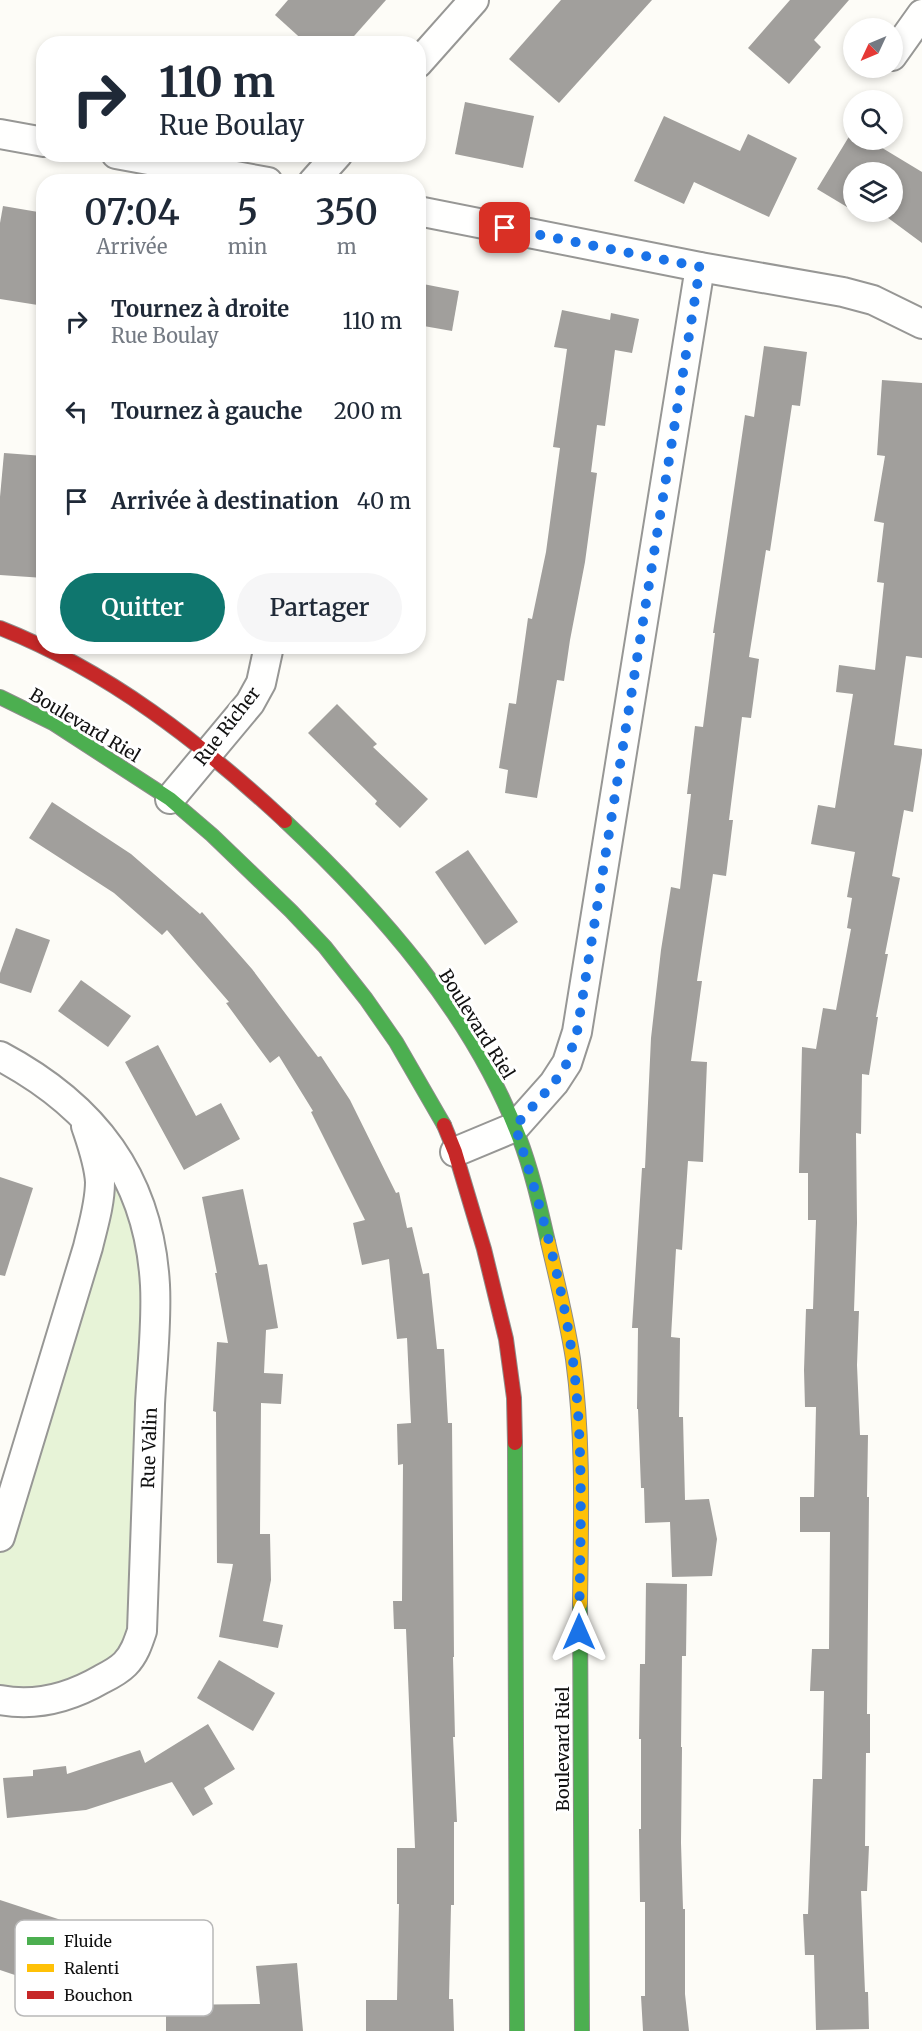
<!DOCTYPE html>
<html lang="fr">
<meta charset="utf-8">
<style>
body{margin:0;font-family:Merriweather,serif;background:#f6f6f7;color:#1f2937;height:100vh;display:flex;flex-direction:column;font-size:22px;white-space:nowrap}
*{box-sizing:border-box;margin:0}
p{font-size:20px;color:#747a83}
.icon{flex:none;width:33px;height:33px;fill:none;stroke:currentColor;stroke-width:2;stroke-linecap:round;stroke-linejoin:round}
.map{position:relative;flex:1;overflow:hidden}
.side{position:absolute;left:36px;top:174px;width:390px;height:480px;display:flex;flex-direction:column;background:#fff;border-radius:24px;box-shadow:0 3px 9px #0003}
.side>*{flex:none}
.hud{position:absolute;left:36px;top:36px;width:390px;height:126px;border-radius:24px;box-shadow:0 3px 9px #0003;background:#fff;color:#1f2937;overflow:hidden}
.needle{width:39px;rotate:226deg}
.fabs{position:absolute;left:843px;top:18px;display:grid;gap:12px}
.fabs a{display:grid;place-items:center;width:60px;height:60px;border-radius:50%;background:#fff;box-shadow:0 3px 9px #0003;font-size:30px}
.pin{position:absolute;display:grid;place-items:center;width:51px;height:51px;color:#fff;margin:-26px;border-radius:12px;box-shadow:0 3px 9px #0006}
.me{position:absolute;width:66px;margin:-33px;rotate:0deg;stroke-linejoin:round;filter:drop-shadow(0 0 4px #0008)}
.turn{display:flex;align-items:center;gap:21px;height:126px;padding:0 24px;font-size:27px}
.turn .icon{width:78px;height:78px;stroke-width:2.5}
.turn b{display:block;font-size:42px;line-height:51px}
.eta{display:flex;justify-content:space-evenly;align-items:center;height:102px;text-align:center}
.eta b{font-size:36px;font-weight:600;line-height:42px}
.primary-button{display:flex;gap:12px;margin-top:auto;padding:12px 24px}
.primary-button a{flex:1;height:69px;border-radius:36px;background:#0f766e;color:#fff;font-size:24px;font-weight:600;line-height:69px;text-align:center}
.primary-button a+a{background:#f6f6f7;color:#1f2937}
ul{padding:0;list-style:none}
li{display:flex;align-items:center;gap:18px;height:90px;padding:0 24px}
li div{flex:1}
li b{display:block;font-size:22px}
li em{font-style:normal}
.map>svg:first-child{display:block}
</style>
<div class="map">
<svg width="922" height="2031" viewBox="0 0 922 2031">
<rect width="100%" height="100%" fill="#fdfcf7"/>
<!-- green -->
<polygon fill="#e7f3d7" points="114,1153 155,1286 125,1664 0,1700 0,1537"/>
<!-- building -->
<g fill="#a19f9c">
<polygon points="288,0 386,0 347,44 307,44 275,15"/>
<polygon points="561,0 652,0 559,103 509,59"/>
<polygon points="790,0 849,0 814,40 821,47 789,84 748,48"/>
<polygon points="465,102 534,116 523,168 455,154"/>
<polygon points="664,116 740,151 748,134 797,158 769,217 694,182 684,204 634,181"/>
<polygon points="853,130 854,140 869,140 922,172 922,243 880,212 892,212 892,172 854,172 854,197 847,207 817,189"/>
<polygon points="3,206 44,213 44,306 0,299 0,223"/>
<polygon points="418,283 459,291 452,331 418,325"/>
<polygon points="562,310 610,320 611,313 639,319 632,353 615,350 605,426 597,425 591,472 597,473 585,562 570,640 564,681 557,680 537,798 505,793 508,770 499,768 509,703 516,704 528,618 532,619 546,552 560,448 553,447 567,349 554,347"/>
<polygon points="764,346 807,352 800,406 792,405 770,551 766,550 749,657 759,659 751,718 742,717 729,820 733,820 726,876 713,874 697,981 702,981 691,1061 707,1062 703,1162 688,1161 682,1250 676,1249 671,1337 680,1338 679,1417 683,1417 685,1500 709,1499 717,1539 712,1576 672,1577 670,1522 645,1523 644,1488 641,1488 638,1409 637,1409 638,1328 632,1328 642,1168 645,1168 651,1038 661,950 671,887 680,889 691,794 687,794 695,726 703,727 715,633 713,633 745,415 754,417"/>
<polygon points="882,380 922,383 922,658 906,656 894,745 922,749 922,754 913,812 904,810 892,876 900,878 885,954 888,954 876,1017 878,1017 869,1075 862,1074 861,1134 856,1133 857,1223 854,1311 859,1311 857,1365 860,1435 868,1435 867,1497 869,1497 867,1714 870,1714 870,1753 866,1753 865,1846 869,1846 867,1891 861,1891 865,1992 868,1992 869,2029 816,2030 814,1955 805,1955 803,1914 808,1914 813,1779 822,1779 824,1691 810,1691 812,1649 829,1649 830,1532 800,1532 800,1497 814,1497 816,1407 805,1407 804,1370 806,1309 813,1309 816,1220 808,1220 808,1173 799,1173 802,1047 816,1049 823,1008 836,1010 851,929 847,928 852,898 847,897 855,852 811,844 818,805 835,808 853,694 836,692 839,665 875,670 884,583 877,582 884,523 874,521 885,456 877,455"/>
<polygon points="4,453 44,456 44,578 0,575 0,497"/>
<polygon points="337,704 377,744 373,747 428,799 400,828 375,804 377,801 308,733"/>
<polygon points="52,802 131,854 200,914 202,912 252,969 318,1057 321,1056 350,1100 396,1193 399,1192 407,1228 412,1227 423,1274 429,1273 437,1349 444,1349 448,1423 452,1423 454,1657 453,1657 455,1737 453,1737 457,1822 454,1822 454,1905 451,1905 449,1999 453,1999 454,2031 366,2031 366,2000 397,2000 399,1904 397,1904 397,1848 415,1848 406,1629 394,1629 393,1601 402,1601 403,1464 398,1465 397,1424 411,1423 407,1338 397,1339 389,1259 362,1265 353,1223 365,1220 311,1112 313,1111 279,1056 270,1063 226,1003 229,1002 167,930 162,935 114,893 29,838"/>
<polygon points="468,850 518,922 485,945 435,872"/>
<polygon points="16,928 50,940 31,993 0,983 0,973"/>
<polygon points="81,980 131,1016 108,1047 58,1011"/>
<polygon points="158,1045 196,1116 221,1103 240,1139 184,1170 125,1062"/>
<polygon points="0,1177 33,1188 5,1276 0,1275"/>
<polygon points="243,1189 259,1265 267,1264 278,1328 266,1330 264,1373 283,1374 281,1404 261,1403 260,1534 270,1534 271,1580 263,1621 283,1625 278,1648 219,1637 233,1564 217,1563 216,1412 213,1411 217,1342 228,1343 215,1273 217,1273 202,1197"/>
<polygon points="646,1583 687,1584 686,1656 682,1656 681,1747 682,1747 681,1843 683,1909 685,1909 685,1994 689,2031 643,2031 641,1996 645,1996 645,1902 640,1902 639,1829 641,1829 641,1739 639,1739 640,1664 645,1664"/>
<polygon points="219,1660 275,1693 253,1731 197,1698"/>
<polygon points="208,1724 235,1769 204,1788 213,1804 193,1816 172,1782 86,1810 7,1818 3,1778 33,1776 33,1770 66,1766 67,1774 140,1750 145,1763"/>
<polygon points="0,1900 119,1939 98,2003 0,1970"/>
<polygon points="297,1963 303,2031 166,2031 166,2005 260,2004 256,1966"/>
</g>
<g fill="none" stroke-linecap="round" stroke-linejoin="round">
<!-- street casing -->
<g stroke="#979795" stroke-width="32">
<g id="street">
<polyline points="892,56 922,14"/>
<polyline points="418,63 474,0"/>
<polyline points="0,134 44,142"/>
<polyline points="116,154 268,182"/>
<polyline points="313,182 338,154"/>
<polyline points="418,211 700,267 843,292 873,300 922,324"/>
<polyline points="170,799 250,703 261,683 269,646"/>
<path d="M0 1056C94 1106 149 1177 155 1285 157 1324 152 1365 150 1404 148 1480 145 1556 142 1631 138 1643 134 1655 125 1664 119 1670 110 1675 102 1679 71 1697 36 1707 0 1700"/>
<polyline points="455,1152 515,1127 554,1083 567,1063 577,1032 700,267"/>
<path d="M0 1537 88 1247C93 1226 100 1204 100 1182 99 1163 92 1144 86 1126"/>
</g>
</g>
<!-- fast casing -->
<g stroke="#8e8d8b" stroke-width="16">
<g id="fast">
<polyline points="0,697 53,723 170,799 212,835 291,911 325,947 366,999 396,1042 444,1125"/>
<path d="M285 821C380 910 472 1014 519 1137 532 1171 540 1207 548 1242"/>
<polyline points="515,1443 517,2031"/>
<polyline points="580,1604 582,2031"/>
</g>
</g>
<!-- slow casing -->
<g stroke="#8e8d8b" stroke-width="16">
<path id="slow" d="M548 1242C557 1281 567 1320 573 1359 584 1440 581 1522 580 1604"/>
</g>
<!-- jam casing -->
<g stroke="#8e8d8b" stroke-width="16">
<g id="jam">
<path d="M0 628C107 670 201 743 285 821"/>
<polyline points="444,1125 455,1152 484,1249 506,1339 514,1398 515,1443"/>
</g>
</g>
<!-- street -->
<use href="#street" stroke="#fffffe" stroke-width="28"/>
<!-- fast -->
<use href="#fast" stroke="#4caf50" stroke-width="14"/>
<!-- slow -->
<use href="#slow" stroke="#ffc107" stroke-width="14"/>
<!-- jam -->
<use href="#jam" stroke="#c62828" stroke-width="14"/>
</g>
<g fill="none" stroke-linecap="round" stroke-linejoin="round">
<!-- route -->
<path stroke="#1a73e8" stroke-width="10" stroke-dasharray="0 18" d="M505 228 700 267 577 1032 567 1063 554 1083 515 1126C541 1206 566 1295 575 1378 584 1462 580 1548 579 1632"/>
</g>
<g text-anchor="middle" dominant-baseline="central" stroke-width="6" stroke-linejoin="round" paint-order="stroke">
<!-- street labels -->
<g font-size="18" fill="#111" stroke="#fff">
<text transform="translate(85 725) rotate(31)">Boulevard Riel</text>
<text transform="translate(227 726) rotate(-52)">Rue Richer</text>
<text transform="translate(477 1024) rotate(58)">Boulevard Riel</text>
<text transform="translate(149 1448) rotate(-88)">Rue Valin</text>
<text transform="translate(562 1749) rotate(-90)">Boulevard Riel</text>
</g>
</g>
<!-- legend -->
<rect x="15" y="1920" width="198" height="96" rx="9" fill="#fff" stroke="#b8b8b8" stroke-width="1.5"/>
<rect x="27" y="1937" width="27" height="8" fill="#4caf50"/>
<rect x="27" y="1964" width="27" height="8" fill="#ffc107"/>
<rect x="27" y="1991" width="27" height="8" fill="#c62828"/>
<g font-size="16" fill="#111">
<text x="64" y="1947">Fluide</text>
<text x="64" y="1974">Ralenti</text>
<text x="64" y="2001">Bouchon</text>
</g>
</svg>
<div class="fabs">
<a><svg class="needle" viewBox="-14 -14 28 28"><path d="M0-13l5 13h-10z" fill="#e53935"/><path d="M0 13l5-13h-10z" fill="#747a83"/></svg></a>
<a><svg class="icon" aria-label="search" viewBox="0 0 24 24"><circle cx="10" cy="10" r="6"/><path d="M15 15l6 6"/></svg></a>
<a><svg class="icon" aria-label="layers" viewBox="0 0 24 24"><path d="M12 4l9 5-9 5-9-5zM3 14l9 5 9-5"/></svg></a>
</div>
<div class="pin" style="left:505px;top:228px;background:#d93025"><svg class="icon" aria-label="arrive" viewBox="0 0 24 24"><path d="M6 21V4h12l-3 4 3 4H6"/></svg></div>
<svg class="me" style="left:579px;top:1632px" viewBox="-20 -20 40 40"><path d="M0-17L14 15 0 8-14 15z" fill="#1a73e8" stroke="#fff" stroke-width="4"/></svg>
<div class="hud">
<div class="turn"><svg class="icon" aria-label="right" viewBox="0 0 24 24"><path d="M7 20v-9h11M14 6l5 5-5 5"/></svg><div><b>110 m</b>Rue Boulay</div></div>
</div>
<section class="side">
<div class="eta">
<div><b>07:04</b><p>Arrivée</p></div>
<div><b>5</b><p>min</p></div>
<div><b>350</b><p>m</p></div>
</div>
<ul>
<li><svg class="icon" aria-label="right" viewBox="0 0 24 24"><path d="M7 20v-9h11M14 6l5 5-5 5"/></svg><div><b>Tournez à droite</b><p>Rue Boulay</p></div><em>110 m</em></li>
<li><svg class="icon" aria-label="left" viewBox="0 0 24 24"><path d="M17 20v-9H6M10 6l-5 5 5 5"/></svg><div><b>Tournez à gauche</b></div><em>200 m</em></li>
<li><svg class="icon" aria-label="arrive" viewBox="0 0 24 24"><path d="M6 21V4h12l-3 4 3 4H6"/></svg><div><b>Arrivée à destination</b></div><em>40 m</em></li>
</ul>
<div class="primary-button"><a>Quitter</a><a>Partager</a></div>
</section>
</div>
